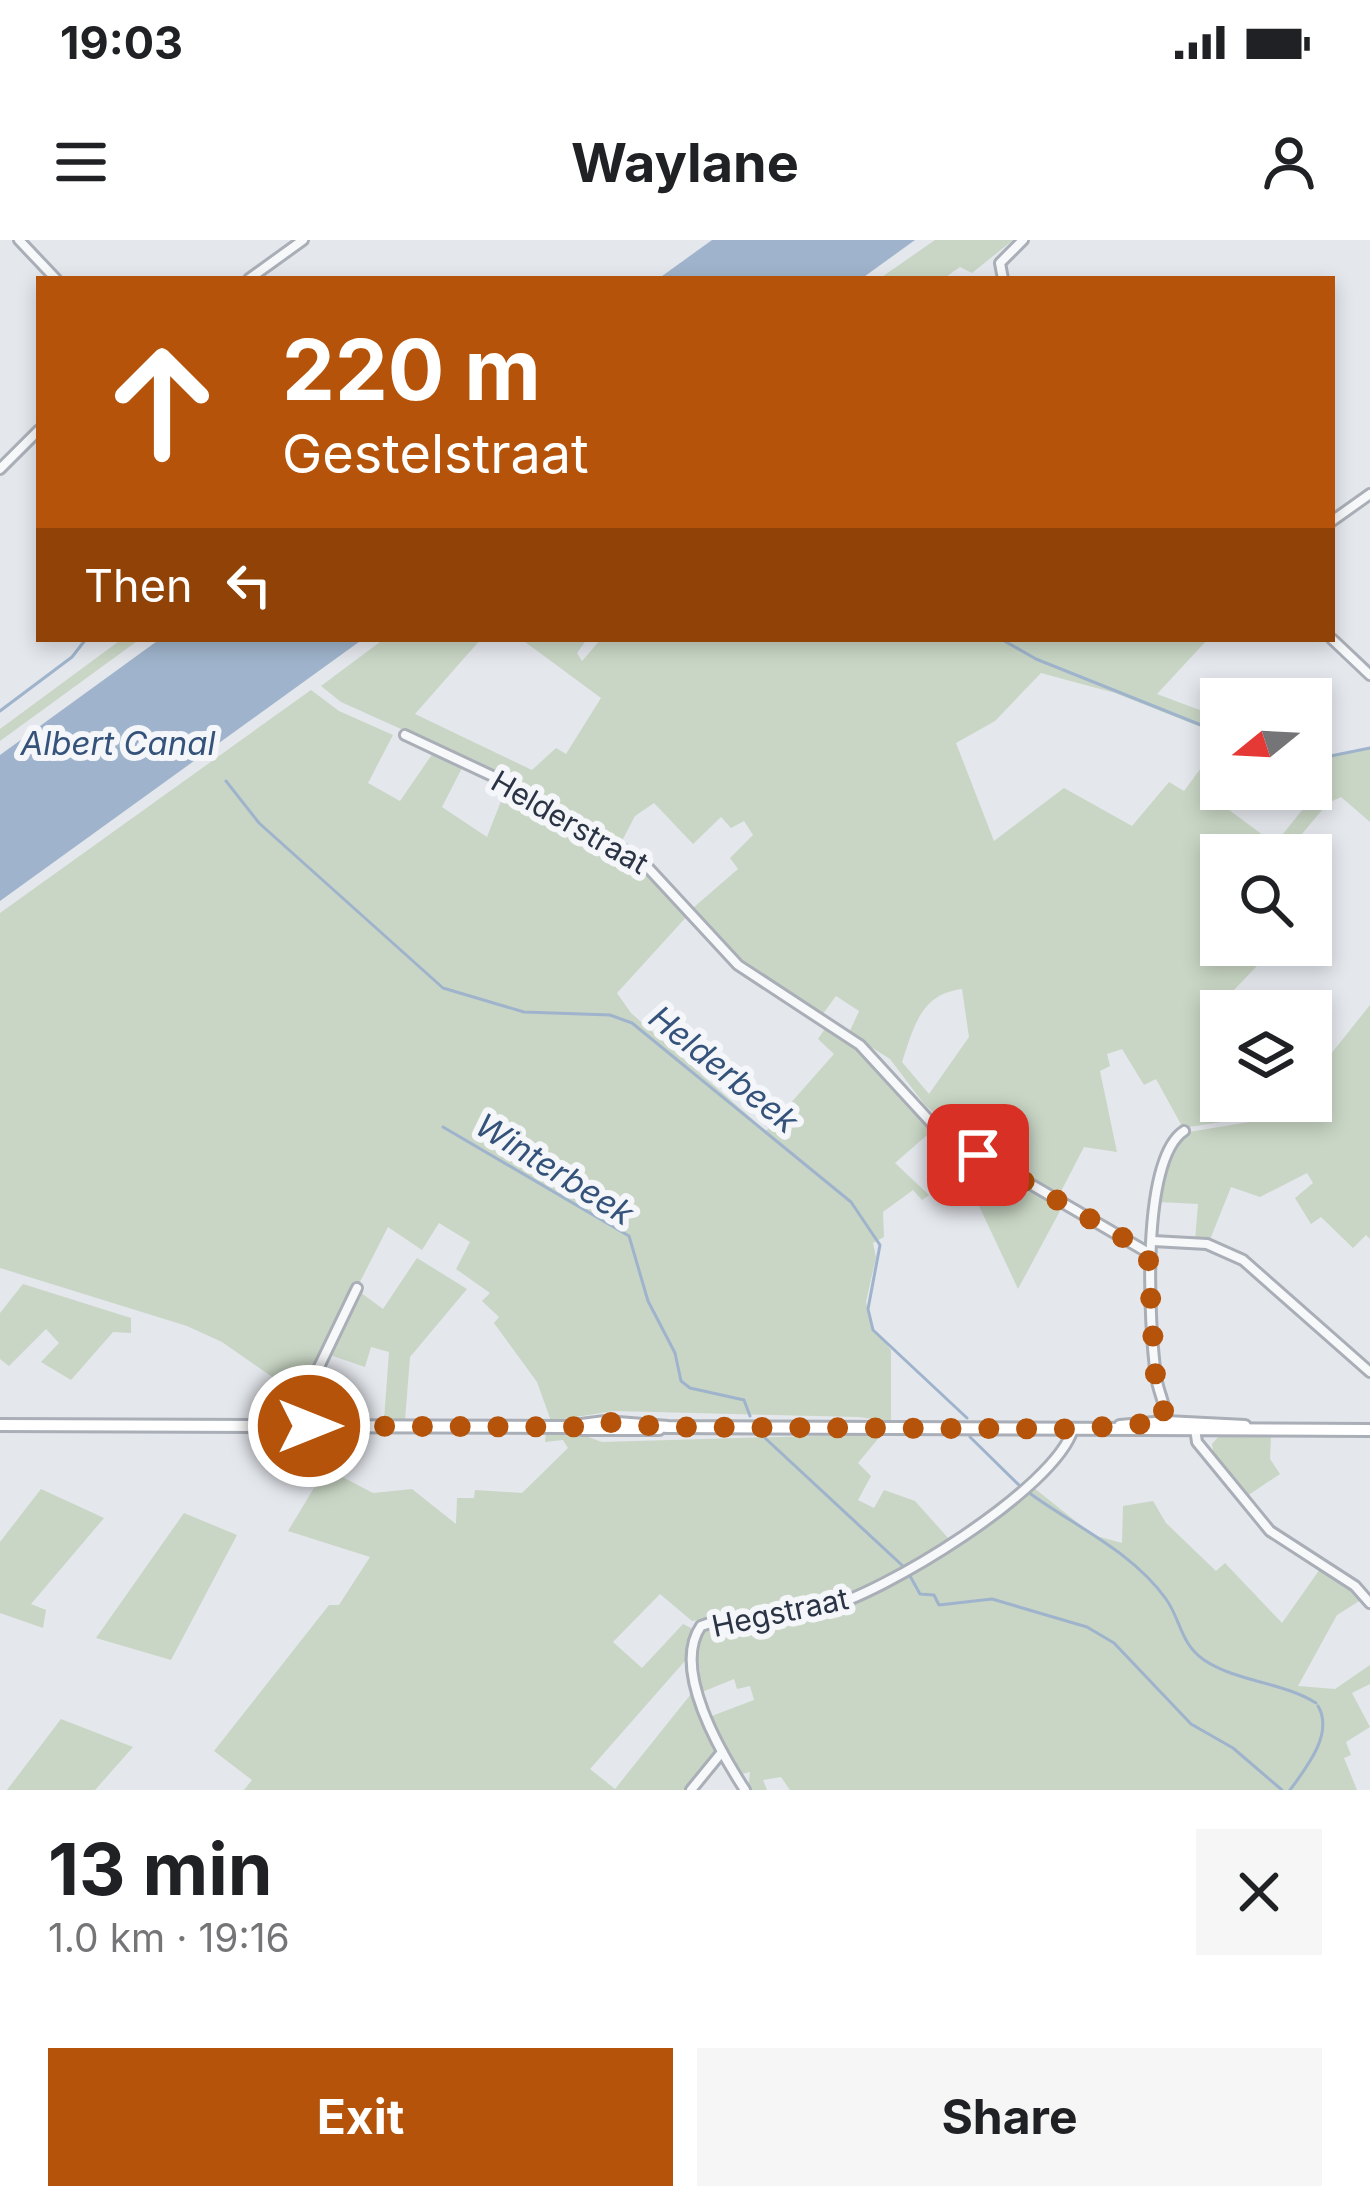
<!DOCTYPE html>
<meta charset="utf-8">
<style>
body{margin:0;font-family:Inter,sans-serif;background:#f6f6f6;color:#202124;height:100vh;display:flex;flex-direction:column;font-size:45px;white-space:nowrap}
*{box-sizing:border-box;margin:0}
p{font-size:39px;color:#757577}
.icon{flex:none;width:66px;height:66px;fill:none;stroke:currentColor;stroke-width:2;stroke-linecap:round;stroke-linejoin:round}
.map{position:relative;height:1550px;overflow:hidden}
.side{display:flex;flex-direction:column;background:#fff;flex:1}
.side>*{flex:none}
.guide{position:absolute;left:36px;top:36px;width:1299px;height:366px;border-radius:0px;box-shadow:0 6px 18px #0003;background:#b45309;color:#fff;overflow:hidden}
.needle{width:78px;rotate:252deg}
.controls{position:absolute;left:1200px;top:438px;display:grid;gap:24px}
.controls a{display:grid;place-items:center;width:132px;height:132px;border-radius:0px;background:#fff;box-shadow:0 6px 18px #0003;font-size:60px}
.pin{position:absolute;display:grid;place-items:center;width:102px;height:102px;color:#fff;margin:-51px;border-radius:24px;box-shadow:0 6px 18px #0006}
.me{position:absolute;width:132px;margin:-66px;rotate:90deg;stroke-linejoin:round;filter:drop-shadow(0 0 9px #0008)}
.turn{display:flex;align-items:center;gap:42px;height:252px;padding:0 48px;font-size:54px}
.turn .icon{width:156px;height:156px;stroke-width:2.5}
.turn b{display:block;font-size:84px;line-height:102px}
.then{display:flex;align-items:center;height:114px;padding:0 48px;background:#0003;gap:24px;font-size:45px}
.round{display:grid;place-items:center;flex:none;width:126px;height:126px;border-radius:0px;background:#f6f6f6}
.summary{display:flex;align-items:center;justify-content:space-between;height:204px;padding:0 48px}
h1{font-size:72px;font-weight:700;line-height:90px}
.primary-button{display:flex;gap:24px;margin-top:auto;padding:24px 48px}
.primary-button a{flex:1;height:138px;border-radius:0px;background:#b45309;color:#fff;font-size:48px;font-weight:700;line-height:138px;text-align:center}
.primary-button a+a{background:#f6f6f6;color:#202124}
.status{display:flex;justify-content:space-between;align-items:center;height:84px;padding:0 60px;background:#fff;direction:ltr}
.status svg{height:33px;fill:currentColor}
header{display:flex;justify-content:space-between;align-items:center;height:156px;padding:0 48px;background:#fff;font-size:54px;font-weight:700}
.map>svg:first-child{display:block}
</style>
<div class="status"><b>19:03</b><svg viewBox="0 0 49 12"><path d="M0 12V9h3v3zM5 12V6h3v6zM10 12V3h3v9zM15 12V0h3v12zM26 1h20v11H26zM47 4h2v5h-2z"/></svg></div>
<header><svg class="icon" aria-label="menu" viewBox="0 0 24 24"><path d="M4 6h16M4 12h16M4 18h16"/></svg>Waylane<svg class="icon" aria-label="person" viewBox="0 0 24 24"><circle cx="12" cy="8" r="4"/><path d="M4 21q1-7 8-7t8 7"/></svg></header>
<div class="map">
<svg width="1370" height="1550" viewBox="0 0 1370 1550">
<rect width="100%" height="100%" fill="#e4e7ec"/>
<!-- green -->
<g fill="#c9d6c5" fill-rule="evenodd">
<polygon points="935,0 1013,0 972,33 960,27 943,39 879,39"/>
<polygon points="122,399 140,399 0,501 0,489"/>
<path d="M384 399H481L415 474 532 530 556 508 566 514 601 458 521 399H587L577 413 582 421 601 399H1208L1157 454 1221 478V495L1115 453 1041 433 995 481 956 503 994 601 1064 548 1132 586 1169 542 1184 551 1221 501V521L1202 550 1275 604 1319 549 1311 543V518L1370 508V582L1341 557 1328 563 1284 615H1266L1243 599 1221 615V705H1277L1231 753 1245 771H1221V861H1293L1246 878 1183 888 1156 839 1144 845 1122 809 1107 814 1110 826 1100 831 1117 912 1084 907 1057 959 955 892 924 864 890 819 849 793 859 771 836 756 822 775 751 731 693 668 738 629 730 618 753 595 744 581 731 588 721 577 693 604 654 563 635 576 613 618 638 624 689 674 617 753 631 773 766 891 834 814 818 799 826 787 862 810 934 889 895 923 929 955 922 960 913 950 883 972 884 997 873 1003 876 1017 866 1062 872 1087 891 1110V1182L859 1177 613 1171 551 1181 537 1142 494 1083 499 1077 482 1061 490 1053 456 1029 470 1002 439 983 422 1010 388 987 301 1157 222 1102 187 1086 0 1028V673L311 450 339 471 393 495 368 543 400 561 433 513 463 526 442 567 487 597 510 538 341 462 321 446ZM962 749 969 797 929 854 902 822C914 786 921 754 962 749Z"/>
<polygon points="1370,765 1370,999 1366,995 1353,1008 1321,977 1311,984 1295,958 1313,943 1307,933 1260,957 1231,947 1209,1002 1195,1001 1198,964 1159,962 1173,903 1189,892 1255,881 1311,861 1311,839"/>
<polygon points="991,925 1061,969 1018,1049 973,953"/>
<polygon points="417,1018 467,1049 410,1117 405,1180 384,1180 389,1112 371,1107 365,1127 327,1114 360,1052 383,1069"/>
<polygon points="23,1044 131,1078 131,1093 113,1092 71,1140 41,1122 59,1103 46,1089 9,1126 0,1119 0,1073"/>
<polygon points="546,1193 580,1194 602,1202 882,1194 858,1223 871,1236 858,1260 874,1268 884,1250 915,1261 949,1299 854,1354 807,1367 692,1381 660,1354 613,1402 642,1428 683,1384 691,1388 691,1414 590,1529 615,1549 695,1449 718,1508 685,1550 244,1550 252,1540 214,1511 329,1365 339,1365 370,1317 288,1291 314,1248 328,1242 333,1232 373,1253 412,1249 456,1284 457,1258 474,1258 475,1250 522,1253 568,1208 563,1200 545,1202"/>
<polygon points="1271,1196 1270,1219 1280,1234 1244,1258 1214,1218 1212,1204 1218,1197"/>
<path d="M1034 1248 1093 1295 1122 1303 1123 1266 1153 1261 1166 1283 1216 1331 1225 1323 1282 1383 1320 1329 1364 1358 1337 1375 1298 1446 1335 1449 1370 1425V1444L1352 1453 1370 1487 1346 1502 1351 1515 1344 1518 1357 1550H790L781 1537 763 1540 767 1550H748L750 1532 737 1535 709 1477 754 1460 750 1446 737 1449 734 1439 702 1452 696 1404 704 1390C739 1371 786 1381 824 1372 902 1353 970 1293 1034 1248Z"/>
<polygon points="41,1249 104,1278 31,1364 46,1370 43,1388 0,1373 0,1302"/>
<polygon points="184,1273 237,1295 171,1420 96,1398"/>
<polygon points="61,1479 133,1507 95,1550 7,1550"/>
</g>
<!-- water -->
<g fill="#9fb4cc">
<polygon points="712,0 915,0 861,39 658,39"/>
<polygon points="160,399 363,399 0,661 0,515"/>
</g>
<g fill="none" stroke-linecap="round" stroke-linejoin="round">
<!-- stream -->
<g stroke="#9fb4cc" stroke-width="3">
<polyline points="1001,399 1036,419 1221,493"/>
<polyline points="0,471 72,417 86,399"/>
<polyline points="1311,520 1370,508"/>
<polyline points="226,541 259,583 443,748 524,772 610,775 632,783 851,962 880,1005 868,1069 873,1090 967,1178"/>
<polyline points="443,887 629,996 648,1061 675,1113 681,1141 690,1148 744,1160 750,1176"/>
<polyline points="970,1197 1020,1246"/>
<polyline points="765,1198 905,1328"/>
<path d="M1028 1252C1074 1286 1132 1311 1166 1359 1181 1380 1180 1403 1204 1420 1237 1442 1283 1442 1316 1463"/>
<polyline points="910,1336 920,1354 934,1355 939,1365 992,1359 1087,1387 1114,1403 1191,1484 1233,1508 1282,1550"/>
<path d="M1290 1550C1307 1527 1334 1493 1318 1466"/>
</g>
<!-- minor casing -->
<g stroke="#a9aeb7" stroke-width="14">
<g id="minor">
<polyline points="19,0 56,39"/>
<polyline points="249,39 303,0"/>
<polyline points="1003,39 1000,23 1023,0"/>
<polyline points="0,229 39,190"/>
<polyline points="1332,281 1370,254"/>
<polyline points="1332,399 1370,435"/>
<polyline points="405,495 503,541 640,619 738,725 860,805 938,890 1147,1012"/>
<polyline points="1153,1001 1207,1004 1243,1020 1370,1132"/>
<path d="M1166 1182C1167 1166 1158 1153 1156 1136 1149 1085 1140 920 1184 891"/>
<polyline points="309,1186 305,1156 357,1048"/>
<polyline points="1195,1189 1197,1202 1270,1291 1355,1346 1370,1363"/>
<polyline points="691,1550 722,1512"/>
<path d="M745 1550C721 1513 671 1429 701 1386 739 1372 782 1377 821 1369 882 1355 1055 1249 1073 1189"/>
</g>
</g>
<!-- secondary casing -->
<g stroke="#a9aeb7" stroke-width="16">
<g id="secondary">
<polyline points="0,1185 566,1187 605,1182 668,1187 1370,1190"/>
<polyline points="1120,1186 1166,1182 1245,1186"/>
<polyline points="582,1189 659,1189"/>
</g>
</g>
<!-- minor -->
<use href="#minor" stroke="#f7f8fa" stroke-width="8"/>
<!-- secondary -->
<use href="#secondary" stroke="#fff" stroke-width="10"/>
</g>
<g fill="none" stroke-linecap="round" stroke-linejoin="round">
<!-- route -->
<polyline stroke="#b45309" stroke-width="21" stroke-dasharray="0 37.8" points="309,1186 572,1187 604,1182 668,1187 1073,1189 1166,1182 1155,1132 1148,1012 978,915"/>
</g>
<g text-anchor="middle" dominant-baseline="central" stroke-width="12" stroke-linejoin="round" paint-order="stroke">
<!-- street labels -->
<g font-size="30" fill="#2b3445" stroke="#f4f6f9">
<text transform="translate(570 582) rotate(30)">Helderstraat</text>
<text transform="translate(780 1372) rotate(-12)">Hegstraat</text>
</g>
<!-- water labels -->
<g font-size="33" font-style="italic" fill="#34527a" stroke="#f4f6f9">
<text x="118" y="503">Albert Canal</text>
<text transform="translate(724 829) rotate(39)">Helderbeek</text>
<text transform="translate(555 929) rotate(32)">Winterbeek</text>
</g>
</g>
</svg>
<div class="controls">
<a><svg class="needle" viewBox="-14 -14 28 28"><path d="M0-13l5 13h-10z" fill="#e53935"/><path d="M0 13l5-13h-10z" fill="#757577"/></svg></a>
<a><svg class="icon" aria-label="search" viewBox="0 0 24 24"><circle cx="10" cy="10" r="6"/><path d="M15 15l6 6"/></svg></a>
<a><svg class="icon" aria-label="layers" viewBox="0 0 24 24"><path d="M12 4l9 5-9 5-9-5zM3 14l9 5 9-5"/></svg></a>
</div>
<div class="pin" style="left:978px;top:915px;background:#d93025"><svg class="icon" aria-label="arrive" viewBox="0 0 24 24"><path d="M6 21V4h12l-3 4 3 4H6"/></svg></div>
<svg class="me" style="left:309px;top:1186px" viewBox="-20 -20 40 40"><circle r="17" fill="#b45309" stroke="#fff" stroke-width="3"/><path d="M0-11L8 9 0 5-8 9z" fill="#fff"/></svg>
<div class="guide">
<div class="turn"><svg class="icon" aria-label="ahead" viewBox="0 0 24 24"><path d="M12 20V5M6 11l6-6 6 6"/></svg><div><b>220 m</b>Gestelstraat</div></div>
<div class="then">Then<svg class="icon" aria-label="left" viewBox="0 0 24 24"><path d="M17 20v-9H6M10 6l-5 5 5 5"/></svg></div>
</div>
</div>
<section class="side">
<div class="summary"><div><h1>13 min</h1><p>1.0 km · 19:16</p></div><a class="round"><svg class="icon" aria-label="close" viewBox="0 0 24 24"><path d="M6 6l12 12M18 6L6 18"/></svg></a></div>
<div class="primary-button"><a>Exit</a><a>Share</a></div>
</section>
